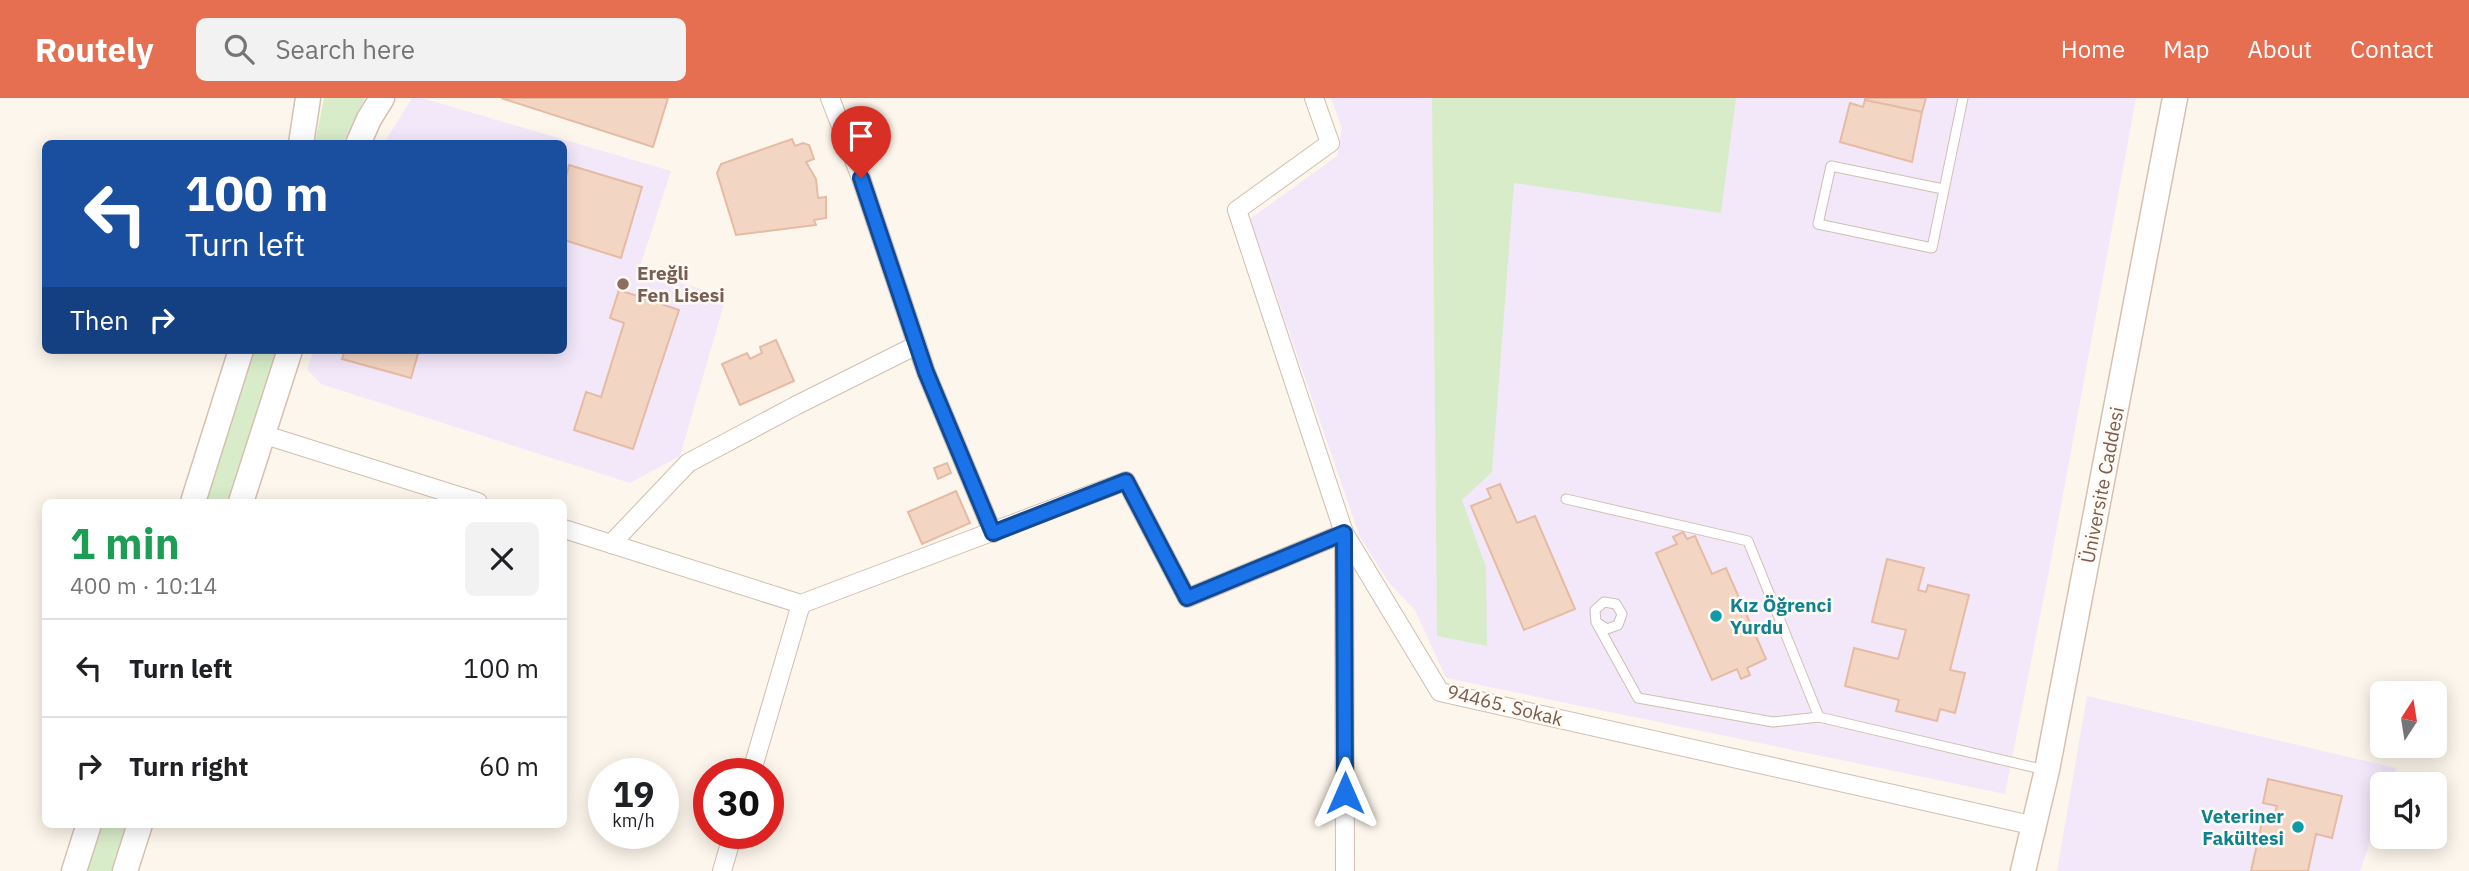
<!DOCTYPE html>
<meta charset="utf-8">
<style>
body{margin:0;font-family:"IBM Plex Sans",sans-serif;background:#f2f2f2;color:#202124;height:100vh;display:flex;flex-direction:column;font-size:26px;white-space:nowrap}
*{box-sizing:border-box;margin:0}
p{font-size:23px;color:#757577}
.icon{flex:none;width:38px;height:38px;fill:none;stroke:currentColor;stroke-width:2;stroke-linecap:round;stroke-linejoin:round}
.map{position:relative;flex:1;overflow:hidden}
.details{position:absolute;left:42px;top:401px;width:525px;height:329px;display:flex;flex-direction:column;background:#fff;border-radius:10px;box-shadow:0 4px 18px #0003}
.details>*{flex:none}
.hud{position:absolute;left:42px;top:42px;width:525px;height:214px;border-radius:10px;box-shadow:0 4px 18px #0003;background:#1a4fa0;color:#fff;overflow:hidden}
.needle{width:46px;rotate:12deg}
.fabs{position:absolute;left:2370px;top:583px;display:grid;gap:14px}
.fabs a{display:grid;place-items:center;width:77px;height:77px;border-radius:10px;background:#fff;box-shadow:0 4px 18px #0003;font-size:35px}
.speed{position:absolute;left:588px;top:660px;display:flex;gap:14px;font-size:35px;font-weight:700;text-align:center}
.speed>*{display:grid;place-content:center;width:91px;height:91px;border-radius:50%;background:#fff;box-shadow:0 4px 18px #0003;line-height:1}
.speed small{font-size:18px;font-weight:400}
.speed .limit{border:10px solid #d22;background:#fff;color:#111}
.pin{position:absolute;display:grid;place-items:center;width:60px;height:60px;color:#fff;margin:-72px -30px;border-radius:50% 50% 50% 0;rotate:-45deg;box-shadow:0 0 7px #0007}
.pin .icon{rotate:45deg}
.me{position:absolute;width:77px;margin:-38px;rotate:0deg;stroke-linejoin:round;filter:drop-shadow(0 0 5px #0008)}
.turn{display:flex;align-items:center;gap:24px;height:147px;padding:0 28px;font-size:32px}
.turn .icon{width:91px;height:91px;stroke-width:2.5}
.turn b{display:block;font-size:49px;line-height:60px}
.then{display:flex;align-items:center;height:66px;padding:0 28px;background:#0003;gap:14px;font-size:26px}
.round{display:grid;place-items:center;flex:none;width:74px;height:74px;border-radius:10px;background:#f2f2f2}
.overview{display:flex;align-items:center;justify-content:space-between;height:119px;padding:0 28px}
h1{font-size:42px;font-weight:700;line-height:52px;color:#1e9e55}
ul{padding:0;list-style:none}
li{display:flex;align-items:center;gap:21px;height:98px;padding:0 28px;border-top:2px solid #e0e0e0}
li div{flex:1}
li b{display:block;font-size:26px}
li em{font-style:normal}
header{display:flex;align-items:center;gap:42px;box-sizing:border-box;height:98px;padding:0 35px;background:#e76f51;color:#fff}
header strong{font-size:33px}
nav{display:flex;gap:38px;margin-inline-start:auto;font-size:24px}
.search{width:490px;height:63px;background:#f2f2f2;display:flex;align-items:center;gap:18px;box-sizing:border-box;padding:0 24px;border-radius:10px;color:#757577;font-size:26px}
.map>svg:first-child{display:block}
</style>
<header>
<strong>Routely</strong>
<div class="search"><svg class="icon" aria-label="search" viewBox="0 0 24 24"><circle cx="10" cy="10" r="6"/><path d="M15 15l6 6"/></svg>Search here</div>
<nav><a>Home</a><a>Map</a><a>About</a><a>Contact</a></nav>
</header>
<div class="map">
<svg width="2469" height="773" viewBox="0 0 2469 773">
<rect width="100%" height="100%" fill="#fdf6ec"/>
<!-- education -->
<g fill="#f3e8fa">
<polygon points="412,0 422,0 671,73 639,172 726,199 680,358 630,385 321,286 307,271 314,252 564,252 564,46 384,45"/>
<polygon points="1331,0 2136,0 2048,478 2005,696 1446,580 1415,512 1390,486 1360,439 1250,121 1337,58 1342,30"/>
<polygon points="2087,598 2396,670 2390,686 2382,686 2382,710 2360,773 2057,773"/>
</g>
<!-- green -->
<g fill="#d8ecc9">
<polygon points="324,0 365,0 343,45 315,45"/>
<polygon points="1432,0 1736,0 1721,115 1514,85 1492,374 1462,402 1486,469 1487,548 1437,538"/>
<polygon points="252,252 277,252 228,404 205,404"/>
<polygon points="102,726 126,726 112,773 88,773"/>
</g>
<!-- building -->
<g fill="#f3d5c3" stroke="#e6bba3" stroke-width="2">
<polygon points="501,0 668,0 653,49"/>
<polygon points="1865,0 1926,0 1922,14 1865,2"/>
<polygon points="1865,2 1922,14 1912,64 1840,44 1850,5 1863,9"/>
<polygon points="792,41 795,48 803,45 809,47 814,61 806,64 816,81 818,100 826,99 826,120 814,122 816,127 736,137 717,75 721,66"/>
<polygon points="569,67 642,89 621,160 564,142 564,86"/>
<polygon points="619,192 679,212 633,351 574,332 586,294 601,299 624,225 610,220"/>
<polygon points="776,242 794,283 740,307 722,266 747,255 750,261 762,255 760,249"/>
<polygon points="345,252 419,252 411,280 342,261"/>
<polygon points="947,365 951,375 938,381 934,370"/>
<polygon points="1500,386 1517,425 1535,418 1575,511 1524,532 1471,408 1491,400 1487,391"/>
<polygon points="956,393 970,425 922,446 908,414"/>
<polygon points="1683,434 1687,441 1695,438 1712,476 1726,470 1766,561 1747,570 1750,577 1741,581 1737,571 1712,582 1656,455 1677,446 1673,439"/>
<polygon points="1887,461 1924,470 1918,492 1926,494 1928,487 1969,497 1950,572 1965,575 1955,615 1940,611 1937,623 1896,613 1899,602 1845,588 1854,550 1898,561 1906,532 1872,524"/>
<polygon points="2268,681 2342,698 2332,740 2316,736 2308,773 2251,773 2263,720 2273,722 2277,708 2263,705"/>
</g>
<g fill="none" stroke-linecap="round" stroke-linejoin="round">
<!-- lane casing -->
<g stroke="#d1beb0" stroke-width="11">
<g id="lane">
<polyline points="1943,91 1831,68 1818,126 1932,150 1963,0"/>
<polyline points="1566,401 1748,443 1819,619 2045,672"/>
<polyline points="1596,524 1607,531 1618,527 1622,516 1616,506 1604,504 1595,512 1596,524 1638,600 1773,624 1819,619"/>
</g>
</g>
<!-- street casing -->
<g stroke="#d1beb0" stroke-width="20">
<g id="street">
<polyline points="830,0 861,80 926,274 993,435"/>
<polyline points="1314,0 1330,45 1237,112 1344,435 1440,594 2035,728"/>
<polyline points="262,336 478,404"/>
<polyline points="564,431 801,506 1126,383 1187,500 1344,435 1345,773"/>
<polyline points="611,446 688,365 797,307 917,247"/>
<polyline points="751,676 801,506"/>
<polyline points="722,773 733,735"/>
</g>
</g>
<!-- secondary casing -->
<g stroke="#d6c0b0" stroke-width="27">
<g id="secondary">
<polyline points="301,46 308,0"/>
<polyline points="358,46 369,21 382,0"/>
<polyline points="193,404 241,252"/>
<polyline points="241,404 290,252"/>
<polyline points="74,773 89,726"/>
<polyline points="125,773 140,726"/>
<polyline points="2023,773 2047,672 2175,0"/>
</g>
</g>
<!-- lane -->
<use href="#lane" stroke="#fff" stroke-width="9"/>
<!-- street -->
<use href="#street" stroke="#fff" stroke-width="18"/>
<!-- secondary -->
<use href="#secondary" stroke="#fff" stroke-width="24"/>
</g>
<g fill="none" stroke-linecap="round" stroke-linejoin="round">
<!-- route casing -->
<g stroke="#114b97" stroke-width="18">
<polyline id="route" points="861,80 926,274 993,435 1126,383 1187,500 1344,435 1345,695"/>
</g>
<!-- route -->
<use href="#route" stroke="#1a73e8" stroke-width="12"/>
</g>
<!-- markers -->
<circle fill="#8d6e63" stroke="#fffaf3" stroke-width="2.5" cx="623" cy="186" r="7"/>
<g fill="#0f9aa8" stroke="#fffaf3" stroke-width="2.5">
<circle cx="1716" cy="518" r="7"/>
<circle cx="2298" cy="729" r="7"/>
</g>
<g text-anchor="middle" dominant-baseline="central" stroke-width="5" stroke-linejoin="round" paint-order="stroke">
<!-- education labels -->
<g font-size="19" font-weight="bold" fill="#785e54" stroke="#fffaf3" text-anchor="start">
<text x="637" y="175">Ereğli<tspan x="637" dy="22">Fen Lisesi</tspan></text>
</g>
<!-- street labels -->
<g font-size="19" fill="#7a5c4d" stroke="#fffaf3">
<text transform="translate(2102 387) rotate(-79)">Üniversite Caddesi</text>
<text transform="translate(1505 607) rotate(14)">94465. Sokak</text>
</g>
<!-- culture labels -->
<g font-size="19" font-weight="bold" fill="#0d838f" stroke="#fffaf3" text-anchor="start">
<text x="1730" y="507">Kız Öğrenci<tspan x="1730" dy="22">Yurdu</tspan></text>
<text x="2284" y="718" text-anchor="end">Veteriner<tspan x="2284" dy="22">Fakültesi</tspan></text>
</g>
</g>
</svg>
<div class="fabs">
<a><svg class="needle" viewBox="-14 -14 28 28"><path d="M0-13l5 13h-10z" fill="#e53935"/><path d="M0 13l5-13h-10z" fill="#757577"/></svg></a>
<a><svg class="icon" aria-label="sound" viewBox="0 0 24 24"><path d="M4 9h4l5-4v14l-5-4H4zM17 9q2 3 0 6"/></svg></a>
</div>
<div class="speed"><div>19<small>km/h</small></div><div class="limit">30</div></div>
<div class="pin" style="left:861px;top:80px;background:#d93025"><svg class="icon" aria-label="arrive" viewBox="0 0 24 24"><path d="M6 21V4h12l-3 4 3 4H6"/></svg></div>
<svg class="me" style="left:1345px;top:695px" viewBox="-20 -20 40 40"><path d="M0-17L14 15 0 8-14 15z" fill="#1a73e8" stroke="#fff" stroke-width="4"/></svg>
<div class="hud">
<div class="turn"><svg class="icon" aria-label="left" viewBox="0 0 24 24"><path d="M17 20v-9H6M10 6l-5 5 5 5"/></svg><div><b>100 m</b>Turn left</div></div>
<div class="then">Then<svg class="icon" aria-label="right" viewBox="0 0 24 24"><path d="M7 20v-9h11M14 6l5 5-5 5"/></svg></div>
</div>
<section class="details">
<div class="overview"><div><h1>1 min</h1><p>400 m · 10:14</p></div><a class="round"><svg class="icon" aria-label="close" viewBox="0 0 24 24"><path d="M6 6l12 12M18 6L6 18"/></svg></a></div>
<ul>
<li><svg class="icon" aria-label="left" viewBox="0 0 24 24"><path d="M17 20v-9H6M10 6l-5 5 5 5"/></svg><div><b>Turn left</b></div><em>100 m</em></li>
<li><svg class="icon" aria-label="right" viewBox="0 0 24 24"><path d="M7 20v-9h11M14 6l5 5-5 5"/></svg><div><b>Turn right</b></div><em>60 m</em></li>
</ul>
</section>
</div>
